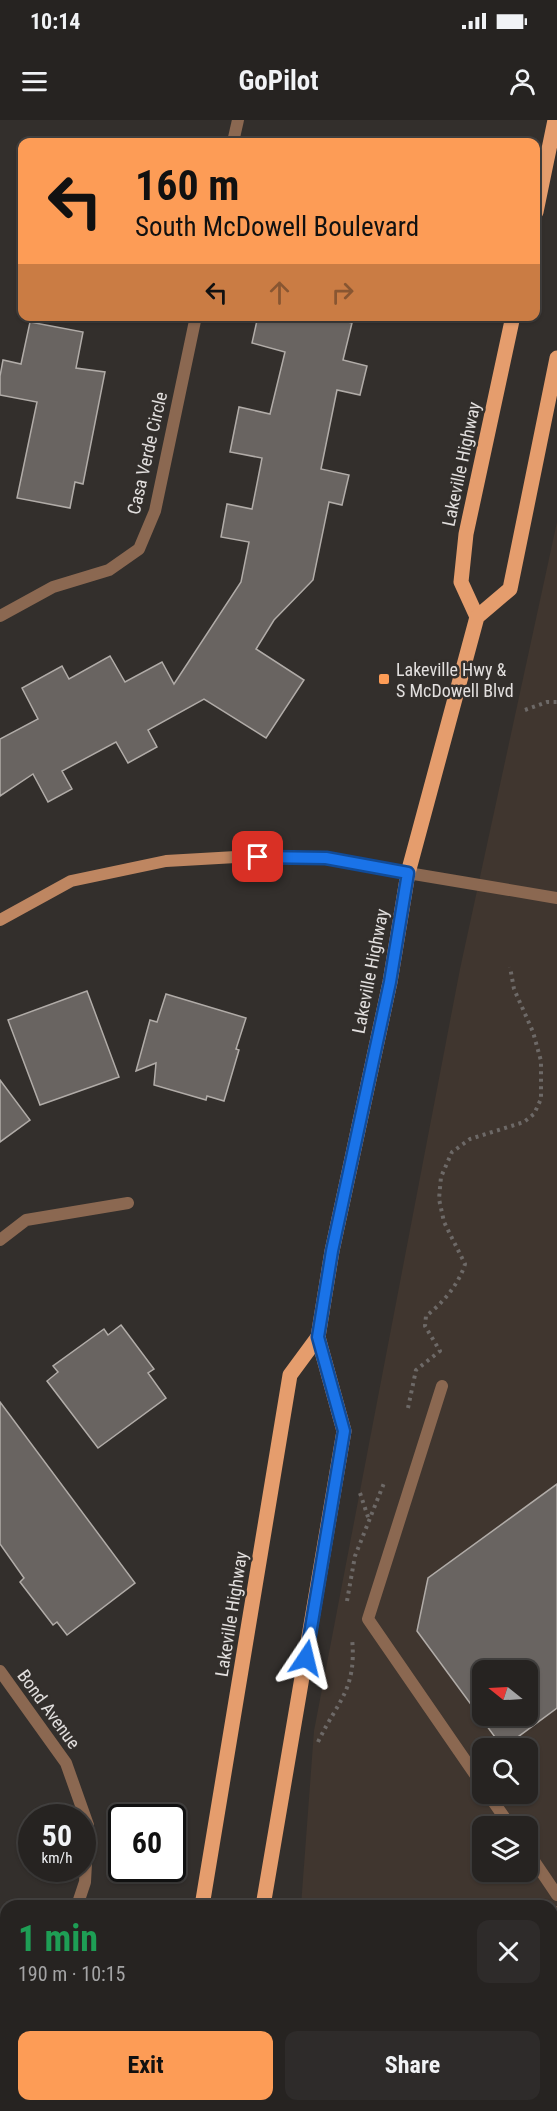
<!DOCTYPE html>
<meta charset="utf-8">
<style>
body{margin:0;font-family:"Roboto Condensed",sans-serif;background:#2e2b2a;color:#f1f3f6;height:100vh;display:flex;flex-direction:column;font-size:22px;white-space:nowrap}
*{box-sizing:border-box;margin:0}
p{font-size:20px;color:#a4a4a5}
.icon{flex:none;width:33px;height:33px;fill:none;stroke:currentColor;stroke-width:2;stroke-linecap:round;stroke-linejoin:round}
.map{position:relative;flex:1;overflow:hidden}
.details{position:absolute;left:0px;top:1780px;width:558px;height:212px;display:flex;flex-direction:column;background:#262321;border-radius:18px 18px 0 0;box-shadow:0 2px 4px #0004,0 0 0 2px #42403f}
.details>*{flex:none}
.banner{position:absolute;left:18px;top:18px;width:522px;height:183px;border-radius:12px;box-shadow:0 2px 4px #0004,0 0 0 2px #42403f;background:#fd9c56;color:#111;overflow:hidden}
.needle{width:39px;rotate:288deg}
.fabs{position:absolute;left:472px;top:1540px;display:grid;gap:12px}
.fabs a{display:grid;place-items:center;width:66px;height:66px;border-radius:12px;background:#262321;box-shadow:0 2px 4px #0004,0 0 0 2px #42403f;font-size:30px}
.speed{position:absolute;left:18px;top:1684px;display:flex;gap:12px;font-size:30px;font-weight:700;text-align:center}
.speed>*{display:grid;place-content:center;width:78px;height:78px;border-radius:50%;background:#262321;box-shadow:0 2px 4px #0004,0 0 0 2px #42403f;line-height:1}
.speed small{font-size:15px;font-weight:400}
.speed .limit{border:3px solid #111;border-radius:9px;background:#fff;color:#111}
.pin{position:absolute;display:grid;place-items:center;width:51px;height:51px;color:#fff;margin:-26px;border-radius:12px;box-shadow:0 3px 9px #0006}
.me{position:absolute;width:66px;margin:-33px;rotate:10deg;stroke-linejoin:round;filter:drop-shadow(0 0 4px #0008)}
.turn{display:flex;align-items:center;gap:21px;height:126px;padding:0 18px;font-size:27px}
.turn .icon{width:78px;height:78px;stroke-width:2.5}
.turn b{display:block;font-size:42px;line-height:51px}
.lanes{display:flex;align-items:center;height:57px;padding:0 18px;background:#0003;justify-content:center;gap:30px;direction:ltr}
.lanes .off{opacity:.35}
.round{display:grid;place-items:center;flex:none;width:63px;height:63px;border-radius:12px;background:#2e2b2a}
.summary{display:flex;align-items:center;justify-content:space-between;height:102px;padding:0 18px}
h1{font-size:36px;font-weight:700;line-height:45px;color:#1e9e55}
.cta{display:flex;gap:12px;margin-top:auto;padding:12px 18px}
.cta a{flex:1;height:69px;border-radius:12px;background:#fd9c56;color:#111;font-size:24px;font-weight:700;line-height:69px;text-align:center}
.cta a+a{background:#2e2b2a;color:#f1f3f6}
.status{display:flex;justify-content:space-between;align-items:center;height:42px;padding:0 30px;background:#262321;direction:ltr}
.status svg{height:16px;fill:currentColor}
header{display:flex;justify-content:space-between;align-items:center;height:78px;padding:0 18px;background:#262321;font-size:27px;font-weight:700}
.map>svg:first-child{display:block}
</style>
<div class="status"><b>10:14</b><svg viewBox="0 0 49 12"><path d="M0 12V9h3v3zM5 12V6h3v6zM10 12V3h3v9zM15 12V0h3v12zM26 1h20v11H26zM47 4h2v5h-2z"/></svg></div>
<header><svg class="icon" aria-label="menu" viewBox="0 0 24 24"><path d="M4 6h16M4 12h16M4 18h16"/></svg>GoPilot<svg class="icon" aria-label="person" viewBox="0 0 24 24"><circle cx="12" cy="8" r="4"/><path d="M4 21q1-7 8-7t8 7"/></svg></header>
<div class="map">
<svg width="557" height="1991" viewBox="0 0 557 1991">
<rect width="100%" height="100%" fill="#332f2c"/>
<!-- built -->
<path fill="#40362f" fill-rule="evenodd" d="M557 402V1991H496L493 1986H552V1786H301L314 1611 460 849ZM483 1551H528V1596H483ZM483 1629H528V1674H483ZM483 1707H528V1752H483Z"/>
<!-- building -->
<g fill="#696461" stroke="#b1aca8" stroke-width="1.5" fill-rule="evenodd">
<polygon points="258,196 325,196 352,203 343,240 367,246 360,275 337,270 321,349 349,355 342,385 329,382 313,460 274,500 256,529 304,560 266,618 204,579 148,610 157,627 128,643 116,622 62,651 72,669 48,682 33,654 0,676 0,619 38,599 22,568 62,546 69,559 110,536 125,562 162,542 174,564 241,462 249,422 221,417 227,384 252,389 262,338 230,332 239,287 270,294 285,232 252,223"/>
<polygon points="30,202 83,212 76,248 105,252 83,364 75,362 70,388 17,378 37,282 0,275 0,256 3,240 21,244"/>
<polygon points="87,871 119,957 40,985 8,900"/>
<polygon points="166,874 246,898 236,929 239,930 224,981 207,976 206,980 154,965 156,943 136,951 150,900 157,902"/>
<polygon points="0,960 30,1000 0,1022"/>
<polygon points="121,1205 154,1249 148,1253 166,1278 98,1328 47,1261 58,1252 53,1246 104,1209 108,1215"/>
<polygon points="0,1282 135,1463 67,1515 57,1502 53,1505 20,1462 24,1458 0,1424"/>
<path d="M557 1364V1588L503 1628 417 1511 428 1458ZM483 1551H528V1596H483Z"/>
</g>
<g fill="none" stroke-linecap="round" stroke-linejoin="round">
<!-- path -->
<g stroke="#6d6967" stroke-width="4" stroke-dasharray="3 4.5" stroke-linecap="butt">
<polyline points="525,590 547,582 557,582"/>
<path d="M408 1288 416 1250 440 1231 425 1206 426 1196C442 1184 459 1164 465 1144L444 1102 439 1079 441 1057 452 1032 470 1019 524 1002 534 994 541 979V941L533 912 514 869 510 847"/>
<polyline points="360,1373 369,1400"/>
<polyline points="347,1481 355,1436 384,1363"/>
<path d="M318 1622C338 1580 357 1570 352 1518"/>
<polyline points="406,1991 407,1986"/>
</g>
<!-- service -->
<g stroke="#8b6851" stroke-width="12">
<polyline points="442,1266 368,1499 483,1666"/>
<polyline points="488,1674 511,1707"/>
<polyline points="528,1732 557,1775"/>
<polyline points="552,1794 557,1792"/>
</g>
<!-- minor -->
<g stroke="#8b6851" stroke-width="12">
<polyline points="233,22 238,0"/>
<polyline points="0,496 53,467 109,450 139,429 155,391 196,196"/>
<polyline points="408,753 557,778"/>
<polyline points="0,1120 26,1100 128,1083"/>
<polyline points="0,1551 66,1643 88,1705 85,1762 77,1786"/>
<polyline points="0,1904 6,1899"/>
</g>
<!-- secondary -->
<polyline stroke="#be8661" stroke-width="12" points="0,800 71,761 166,741 236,737 325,738 408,753"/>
<!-- primary -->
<g stroke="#e59d6d" stroke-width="15">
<polyline points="536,92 555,0"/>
<polyline points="477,497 461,462 466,414 513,196"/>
<polyline points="202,1786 290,1255 318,1217"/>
<polyline points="263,1786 344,1311 318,1217 332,1131 390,862 408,753 477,497 510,469 557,238"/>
<polyline points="168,1991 169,1986"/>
<polyline points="223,1991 224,1986"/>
</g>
</g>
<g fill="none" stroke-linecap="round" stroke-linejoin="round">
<!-- route casing -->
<g stroke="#114b97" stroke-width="15">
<polyline id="route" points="258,737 326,738 408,753 390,862 332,1131 318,1217 344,1311 306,1538"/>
</g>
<!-- route -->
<use href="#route" stroke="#1a73e8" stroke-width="10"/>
</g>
<!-- markers -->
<rect fill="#fd9c56" stroke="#332f2c" stroke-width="2" x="378" y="553" width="12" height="12" rx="3"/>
<g text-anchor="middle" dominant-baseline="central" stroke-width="5" stroke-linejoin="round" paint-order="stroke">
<!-- street labels -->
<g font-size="18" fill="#e2dfde" stroke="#332f2c">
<text transform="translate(147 333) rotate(-77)">Casa Verde Circle</text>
<text transform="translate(461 344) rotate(-78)">Lakeville Highway</text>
<text transform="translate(370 851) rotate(-79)">Lakeville Highway</text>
<text transform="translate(231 1494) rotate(-81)">Lakeville Highway</text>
<text transform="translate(49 1589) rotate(54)">Bond Avenue</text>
</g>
<!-- poi labels -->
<g font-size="18" fill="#e2dfde" stroke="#332f2c" text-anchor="start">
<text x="396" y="549">Lakeville Hwy &amp;<tspan x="396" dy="21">S McDowell Blvd</tspan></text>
</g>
</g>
</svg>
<div class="fabs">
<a><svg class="needle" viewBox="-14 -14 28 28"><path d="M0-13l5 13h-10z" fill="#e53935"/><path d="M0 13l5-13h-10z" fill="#a4a4a5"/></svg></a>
<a><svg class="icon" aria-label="search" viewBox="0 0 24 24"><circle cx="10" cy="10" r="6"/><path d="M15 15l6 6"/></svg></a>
<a><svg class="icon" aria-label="layers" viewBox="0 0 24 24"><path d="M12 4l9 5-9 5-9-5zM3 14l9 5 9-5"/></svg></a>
</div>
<div class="speed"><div>50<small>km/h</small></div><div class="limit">60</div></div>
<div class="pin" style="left:258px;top:737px;background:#d93025"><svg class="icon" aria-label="arrive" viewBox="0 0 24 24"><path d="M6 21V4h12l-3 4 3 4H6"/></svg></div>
<svg class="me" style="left:306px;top:1538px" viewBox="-20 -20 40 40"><path d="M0-17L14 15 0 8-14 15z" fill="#1a73e8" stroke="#fff" stroke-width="4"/></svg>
<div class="banner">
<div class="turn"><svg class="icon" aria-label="left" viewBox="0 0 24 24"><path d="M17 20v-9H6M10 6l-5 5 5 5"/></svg><div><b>160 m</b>South McDowell Boulevard</div></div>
<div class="lanes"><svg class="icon" aria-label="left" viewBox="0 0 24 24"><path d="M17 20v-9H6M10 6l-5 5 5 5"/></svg><svg class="icon off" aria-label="ahead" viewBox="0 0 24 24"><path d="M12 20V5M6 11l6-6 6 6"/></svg><svg class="icon off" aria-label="right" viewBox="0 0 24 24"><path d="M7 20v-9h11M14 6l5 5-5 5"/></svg></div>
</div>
<section class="details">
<div class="summary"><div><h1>1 min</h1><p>190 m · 10:15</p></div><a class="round"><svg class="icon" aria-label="close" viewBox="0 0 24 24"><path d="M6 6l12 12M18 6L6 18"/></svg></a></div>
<div class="cta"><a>Exit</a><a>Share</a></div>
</section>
</div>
